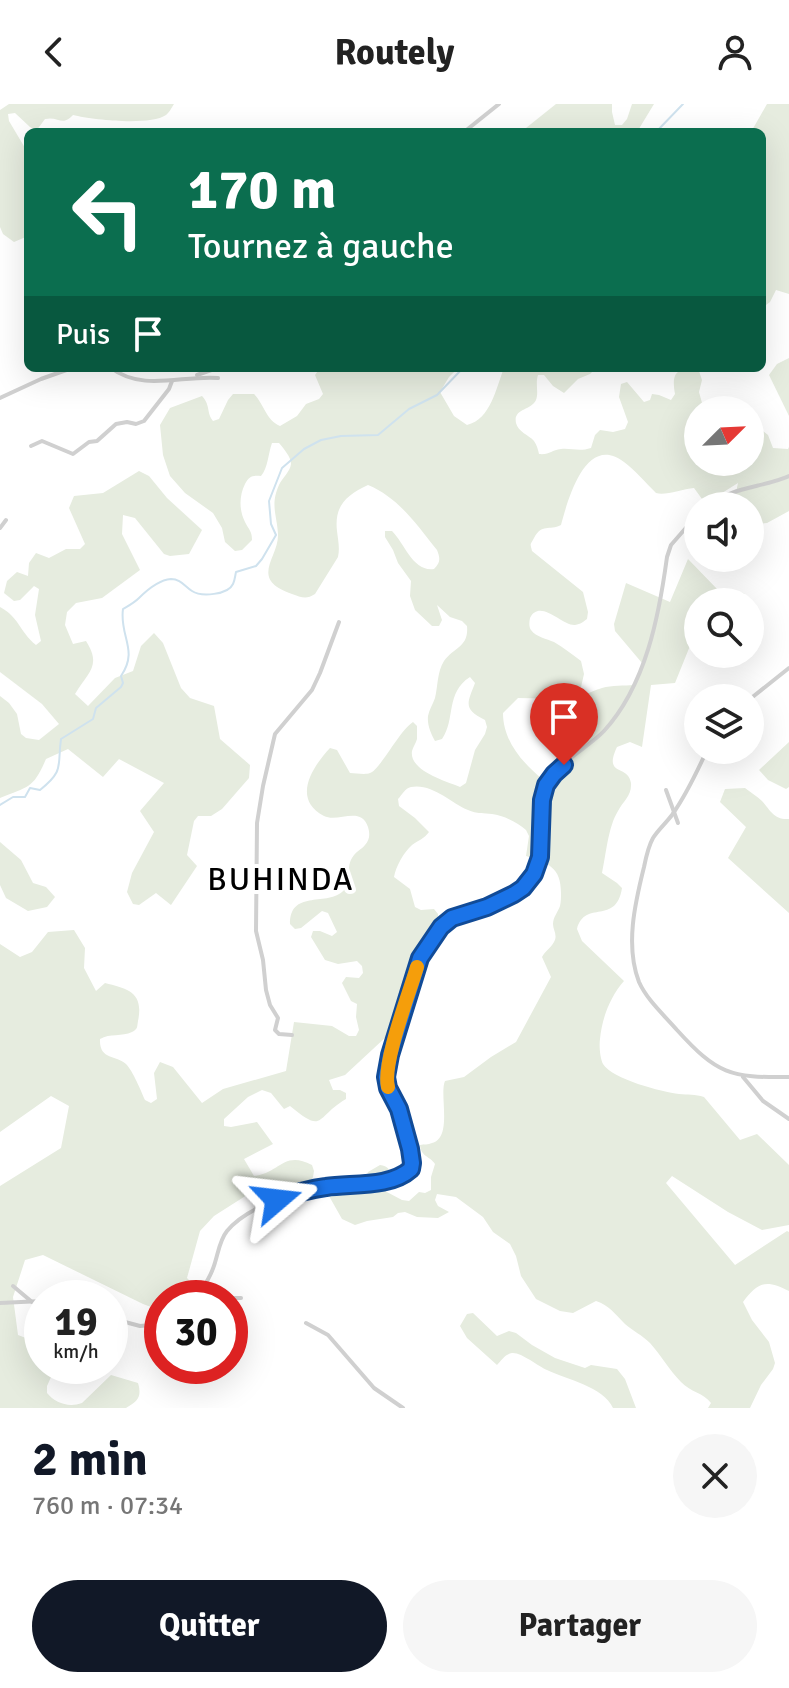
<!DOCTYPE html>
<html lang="fr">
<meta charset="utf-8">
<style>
body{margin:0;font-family:Signika,sans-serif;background:#f6f6f6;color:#222;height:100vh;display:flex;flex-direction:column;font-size:30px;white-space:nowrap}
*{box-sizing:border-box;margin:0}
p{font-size:26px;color:#767676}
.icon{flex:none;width:44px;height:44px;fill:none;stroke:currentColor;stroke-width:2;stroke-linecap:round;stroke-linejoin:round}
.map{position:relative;height:1304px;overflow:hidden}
.panel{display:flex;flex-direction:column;background:#fff;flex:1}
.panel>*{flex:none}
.guide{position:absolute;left:24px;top:24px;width:742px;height:244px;border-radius:12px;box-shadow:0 8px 32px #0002;background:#0b6e4f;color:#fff;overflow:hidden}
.needle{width:52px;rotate:66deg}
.buttons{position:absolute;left:684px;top:292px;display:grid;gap:16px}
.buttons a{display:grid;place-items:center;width:80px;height:80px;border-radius:50%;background:#fff;box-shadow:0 8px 32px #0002;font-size:40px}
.speed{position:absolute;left:24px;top:1176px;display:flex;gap:16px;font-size:40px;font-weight:700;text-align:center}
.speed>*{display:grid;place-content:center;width:104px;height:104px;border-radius:50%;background:#fff;box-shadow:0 8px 32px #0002;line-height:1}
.speed small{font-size:20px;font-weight:400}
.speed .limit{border:12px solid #d22;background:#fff;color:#111}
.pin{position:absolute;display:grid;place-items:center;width:68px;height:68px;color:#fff;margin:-82px -34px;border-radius:50% 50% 50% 0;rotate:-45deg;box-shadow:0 0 8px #0007}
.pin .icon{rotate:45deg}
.me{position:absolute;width:88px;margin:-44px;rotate:73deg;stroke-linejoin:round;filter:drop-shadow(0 0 6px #0008)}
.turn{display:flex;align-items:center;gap:28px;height:168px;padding:0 32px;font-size:36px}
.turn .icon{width:104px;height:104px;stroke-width:2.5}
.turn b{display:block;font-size:56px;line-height:68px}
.then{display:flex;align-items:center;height:76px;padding:0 32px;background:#0003;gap:16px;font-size:30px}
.round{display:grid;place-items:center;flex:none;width:84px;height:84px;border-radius:42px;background:#f6f6f6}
.overview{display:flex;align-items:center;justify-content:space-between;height:136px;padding:0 32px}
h1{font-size:48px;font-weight:800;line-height:60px;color:#111827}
.primary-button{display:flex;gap:16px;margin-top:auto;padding:16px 32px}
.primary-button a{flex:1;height:92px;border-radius:48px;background:#111827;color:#fff;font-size:32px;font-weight:800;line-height:92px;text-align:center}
.primary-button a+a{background:#f6f6f6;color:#222}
header{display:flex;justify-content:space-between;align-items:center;height:104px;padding:0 32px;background:#fff;font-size:36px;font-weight:800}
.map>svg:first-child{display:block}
</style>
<header><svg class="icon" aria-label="back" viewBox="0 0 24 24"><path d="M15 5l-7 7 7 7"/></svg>Routely<svg class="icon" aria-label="person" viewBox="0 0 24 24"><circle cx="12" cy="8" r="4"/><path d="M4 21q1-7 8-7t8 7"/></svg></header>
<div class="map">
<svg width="789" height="1304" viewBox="0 0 789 1304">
<rect width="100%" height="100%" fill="#fff"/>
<!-- green -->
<g fill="#e6ecdf">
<path d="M9 0H174C172 3 169 9 166 11 150 22 93 16 73 11 62 23 59 12 45 15L36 27 30 23 15 9 8 10 9 17 28 49V132L14 138 3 130 0 123V6Z"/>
<polygon points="556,0 612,0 612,8 615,21 622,21 627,15 632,0 654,0 637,28 512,28 526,24"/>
<polygon points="767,0 789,0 789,190 776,186 770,198 762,204 762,28 751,28"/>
<polygon points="789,254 789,312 769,271 777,260"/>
<path d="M320 264H458L449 273 440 288 454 312 467 321C491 315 496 284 504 264H596L590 270 578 275 564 289 553 282 544 271H538C535 280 539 288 536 296 531 307 513 304 516 319 518 328 529 331 534 337 537 341 538 346 539 350 550 351 551 346 561 345 572 344 579 348 591 344L595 331 600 326 613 328 625 325 628 318 619 293 621 280 627 278 644 298 650 296 652 290 659 291 671 296 675 290C671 268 677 264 698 264L702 276 699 288 704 306H698V358H750V329L763 327 768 331 773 344 788 345 789 343V407L767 419 750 421V402H733L738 379 714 394 706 402H700L702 395 694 384C682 385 665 392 656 389 645 378 635 366 624 358 586 329 568 395 561 421 549 427 542 419 534 434 530 442 530 438 532 447L583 488 588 508 587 515C583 518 581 520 575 521 562 522 540 494 530 514 529 519 529 523 531 526 536 533 547 535 554 538 564 544 572 550 581 557L584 570 581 583 565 595 518 594 503 609C503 636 521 657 541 674L557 661 559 655C557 651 556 647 553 644 549 639 541 638 539 631 534 612 588 588 602 584 612 581 624 582 634 581L642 559 615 527 614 520 626 479 670 498 688 455 718 486 744 489 748 498H698V522L675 579 651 581 642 643 630 638 617 643C603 673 628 660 631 679 632 692 623 697 618 707 608 723 606 751 602 769L617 779 622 784C616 822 585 795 577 825L582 837 624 877C610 893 602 914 600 935 599 942 600 954 603 960 612 975 662 988 679 990 688 991 695 990 704 993L740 1036 757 1030 789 1061V1121L762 1126 728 1108 672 1072 666 1079 735 1161 787 1127 789 1128V1187C766 1175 758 1178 743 1198L752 1216 769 1238 775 1259 773 1265 761 1281 750 1304H708L711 1299C704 1289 690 1288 681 1278 669 1266 661 1251 650 1239 642 1231 633 1227 625 1220 615 1210 609 1201 596 1197L573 1209 560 1207 536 1195 521 1172 516 1152 510 1140 493 1128 483 1113 456 1093 437 1090 435 1096 438 1102 449 1108 438 1114 417 1113 405 1108 398 1109 393 1113 367 1117 355 1121 342 1115 329 1092 331 1086 363 1080 368 1068 380 1061C388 1062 390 1065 391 1073L385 1081 368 1087 372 1089 385 1087 402 1096 409 1097 419 1088 425 1089 431 1086V1073L435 1060C430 1052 421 1053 420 1041 424 1040 428 1041 432 1039 453 1034 439 990 445 977L464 973 491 953 516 938 551 873 542 853C545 847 551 844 554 838 558 831 553 826 553 820 553 813 558 808 560 802 561 798 561 793 561 789 561 763 548 759 526 752L529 732 526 726C518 719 503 711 492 710 484 709 477 710 468 706 451 699 432 679 411 683 405 684 402 691 398 695L399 702 415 714 429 728C424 735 419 736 412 741 404 748 396 762 394 773L410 785 415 803 421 806 434 805 438 810V816L428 833 414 847 412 860 395 914 387 932 345 971 329 976 333 986H340L346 989V995C315 1013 325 1031 290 1002L284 1005 271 989 262 986 248 993 224 1015V1022L231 1023 257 1018 273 1040 244 1055 254 1072C279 1070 283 1046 312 1061L314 1067 313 1073 304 1094 298 1098 270 1105 258 1084 214 1112 200 1127 187 1174 201 1188 197 1194H162V1207L143 1200 43 1151 25 1156 13 1193 18 1231 31 1236 42 1235V1262H56L47 1282V1289C55 1299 69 1304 82 1299L111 1271 138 1279C142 1293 138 1297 126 1304H0V1082L61 1044 69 1002 51 992 0 1028V840L20 853 32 848 48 828 74 826 85 844 84 864 96 887 105 879C128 885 144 888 138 917 137 923 138 925 132 928 122 933 110 929 100 935 99 956 116 951 126 960 133 967 141 987 145 996L151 999 157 995 154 969 160 958 173 963 202 999 223 985 286 967 294 918 332 922 349 932H356L359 926 356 913 357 900 351 897 342 879 346 873 359 874 363 869 362 862 357 857 338 860 325 856 311 833 313 827H320L332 832 337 828 328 809 322 807 301 824 295 825 290 820C290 786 325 802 342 788 354 779 345 765 352 754 355 748 362 745 365 741 370 735 370 730 368 723 361 701 338 719 324 712 291 695 313 662 330 644L337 646 350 669C356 669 365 671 370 669 380 666 399 627 413 618L417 622C417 626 417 631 417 635 416 639 413 643 412 647 409 667 446 677 460 683L466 679 475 646 485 630 487 623 485 616C463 605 467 600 475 579L470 573C445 589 456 615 442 635L435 637C431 630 427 621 428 612 429 606 433 600 435 594 438 582 437 568 444 557 454 543 469 543 467 522L462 517 450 513 437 501 442 516 439 522H432L415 506 410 492 411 477 398 459 393 446 385 433V427H392C405 440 413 468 434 465 441 458 440 454 437 446 416 420 399 394 368 381 347 391 334 401 337 427 338 436 340 444 338 453L315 490C306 496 301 493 292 490 248 475 279 454 278 430 277 411 270 401 279 381 282 374 290 368 291 360 291 353 284 345 279 339H272C268 350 268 364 261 372 253 371 249 372 245 380 239 392 239 406 245 418 249 426 252 427 252 436L242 446 235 447 225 438 222 424 213 409 185 389 170 372 163 351 160 321 170 304 202 292C211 302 206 308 213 317L219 315 228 296 233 290H254C264 300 266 316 280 322L297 312 306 300 319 295 323 290 315 271Z"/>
<path d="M139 367 149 372 167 394 202 426 189 450 170 452 164 450 135 414 123 411 122 430 140 466 102 494 76 499 67 508 65 521 73 540 86 537C102 562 88 568 75 590L88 602 115 574 133 567 141 542 154 529 163 539 181 584 190 594 214 602 220 635 250 661 249 674 222 705 211 712H198L194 717 187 751 197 762 171 801 156 789 139 801 133 800 127 788 132 769 154 728 140 707 164 679 119 655 103 673 68 645 46 655C33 685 29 682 0 694V592L9 599 17 610 21 630 26 634 39 636 59 620 42 600 0 568V503C19 513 19 527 36 541L41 537 35 511 39 485 34 482 20 496 14 497 4 489 7 477 17 468 28 472 29 459 36 449 49 454 66 445H80L85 440 69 404 74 392 103 389Z"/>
<polygon points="789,638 789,683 786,685 768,676 759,666"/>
<path d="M745 684C750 688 757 692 762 697 771 707 774 716 789 715V809L728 754 746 723 720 698 725 685Z"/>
<polygon points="0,738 21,756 33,779 46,783 55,793 47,803 28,807 6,794 0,781"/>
<path d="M473 1209 497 1232 509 1227 516 1229 532 1241 555 1254 585 1264 591 1261 617 1265 625 1275 636 1304H613C603 1282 567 1276 547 1266 538 1262 521 1248 512 1249 505 1250 501 1257 497 1261L467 1234 460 1222 467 1210Z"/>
</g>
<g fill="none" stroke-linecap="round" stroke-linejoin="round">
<!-- stream -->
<g stroke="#cfe2ee" stroke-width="2">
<polyline points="656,28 683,0"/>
<path d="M0 701 13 693H25L30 684 40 686C65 666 57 662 61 635L93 615 96 604 121 583 123 579 121 572C139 546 119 532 123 505 128 502 134 499 139 494 147 486 158 476 171 475 181 475 184 482 192 487 201 493 228 491 233 480 235 476 235 472 236 468L256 462 262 455 276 431 271 420 269 397 282 364 304 345 321 336 341 332 378 331 409 305 437 291 463 264"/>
</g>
<!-- street -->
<g stroke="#d0d0d0" stroke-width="4">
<polyline points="464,28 499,0"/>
<path d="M111 264C143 288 182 271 218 274"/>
<polyline points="197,271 217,264"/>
<polyline points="0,294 41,275 72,264"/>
<polyline points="31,342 42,337 73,350 89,338 97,337 116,320 127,318 136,320 144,317 169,285 172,277"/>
<path d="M708 402C733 382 762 384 789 372"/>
<polyline points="0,424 6,416"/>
<polyline points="750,595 789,564"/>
<path d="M707 646C697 668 686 691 672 711 666 719 658 726 653 734 648 743 646 753 644 763 635 799 625 842 639 878 647 896 664 911 677 926 717 970 730 974 789 973"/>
<polyline points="666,686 678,719"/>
<polyline points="292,931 279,930 275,926 278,914 270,901 266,886 263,856 256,827 257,719 263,682 275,630 312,586 320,569 339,518"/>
<polyline points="743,973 763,997 789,1015"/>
<polyline points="13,1182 32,1198"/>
<path d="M197 1194C202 1185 208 1177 212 1167 218 1154 218 1138 227 1127 248 1102 296 1087 328 1083 354 1080 390 1084 411 1065 415 1048 404 1016 397 1000 394 993 388 987 386 979 384 966 414 866 421 851 428 837 439 822 452 814 458 811 464 811 470 810 481 807 492 801 503 796 510 792 518 789 524 783 543 763 542 735 542 709 542 699 542 688 547 680 558 658 588 644 604 627 646 581 659 512 667 453L671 441 698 410"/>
<polyline points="216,1194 241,1194"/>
<polyline points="0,1199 42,1197"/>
<polyline points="110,1214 140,1222 162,1220"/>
<polyline points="306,1219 328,1231 374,1284 403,1304"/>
</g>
</g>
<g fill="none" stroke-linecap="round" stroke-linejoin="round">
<!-- route casing -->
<g stroke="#114b97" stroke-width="20">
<path id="route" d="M277 1096C293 1090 309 1085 326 1083 352 1079 390 1084 411 1065L412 1059 410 1045 399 1005 388 984 386 973 390 951 420 854 441 823 452 814 487 803 514 790 523 784 534 770 540 753 542 696 546 681 554 670 564 661"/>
</g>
<!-- route -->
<use href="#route" stroke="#1a73e8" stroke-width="14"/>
<!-- slow -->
<path stroke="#f59e0b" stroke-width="14" d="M388 983C382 960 409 890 417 863"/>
</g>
<g text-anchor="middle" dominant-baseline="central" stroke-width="8" stroke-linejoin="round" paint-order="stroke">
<!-- quarter labels -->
<g font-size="32" letter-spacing="2" fill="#000" stroke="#fff">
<text x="281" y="775">BUHINDA</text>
</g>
</g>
</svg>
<div class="buttons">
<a><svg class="needle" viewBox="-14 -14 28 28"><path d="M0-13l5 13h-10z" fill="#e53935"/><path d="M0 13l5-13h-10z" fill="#767676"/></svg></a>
<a><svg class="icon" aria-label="sound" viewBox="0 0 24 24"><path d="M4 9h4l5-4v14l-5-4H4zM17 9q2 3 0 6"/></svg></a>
<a><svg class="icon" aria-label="search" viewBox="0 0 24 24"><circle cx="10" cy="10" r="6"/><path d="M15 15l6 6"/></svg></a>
<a><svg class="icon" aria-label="layers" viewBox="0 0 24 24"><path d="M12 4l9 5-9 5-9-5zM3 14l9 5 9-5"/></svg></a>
</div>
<div class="speed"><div>19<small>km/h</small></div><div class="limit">30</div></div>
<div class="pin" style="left:564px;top:661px;background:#d93025"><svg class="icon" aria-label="arrive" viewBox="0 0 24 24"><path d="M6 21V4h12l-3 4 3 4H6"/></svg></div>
<svg class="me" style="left:277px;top:1096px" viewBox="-20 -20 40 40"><path d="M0-17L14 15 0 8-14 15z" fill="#1a73e8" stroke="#fff" stroke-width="4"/></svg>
<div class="guide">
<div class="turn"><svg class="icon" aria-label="left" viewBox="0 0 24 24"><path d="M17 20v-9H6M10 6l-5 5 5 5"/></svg><div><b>170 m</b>Tournez à gauche</div></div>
<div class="then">Puis<svg class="icon" aria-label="arrive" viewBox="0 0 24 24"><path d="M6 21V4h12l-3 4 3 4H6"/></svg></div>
</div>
</div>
<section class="panel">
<div class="overview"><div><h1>2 min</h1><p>760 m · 07:34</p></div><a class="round"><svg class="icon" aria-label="close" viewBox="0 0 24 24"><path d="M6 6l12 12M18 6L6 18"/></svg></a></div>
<div class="primary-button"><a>Quitter</a><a>Partager</a></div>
</section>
